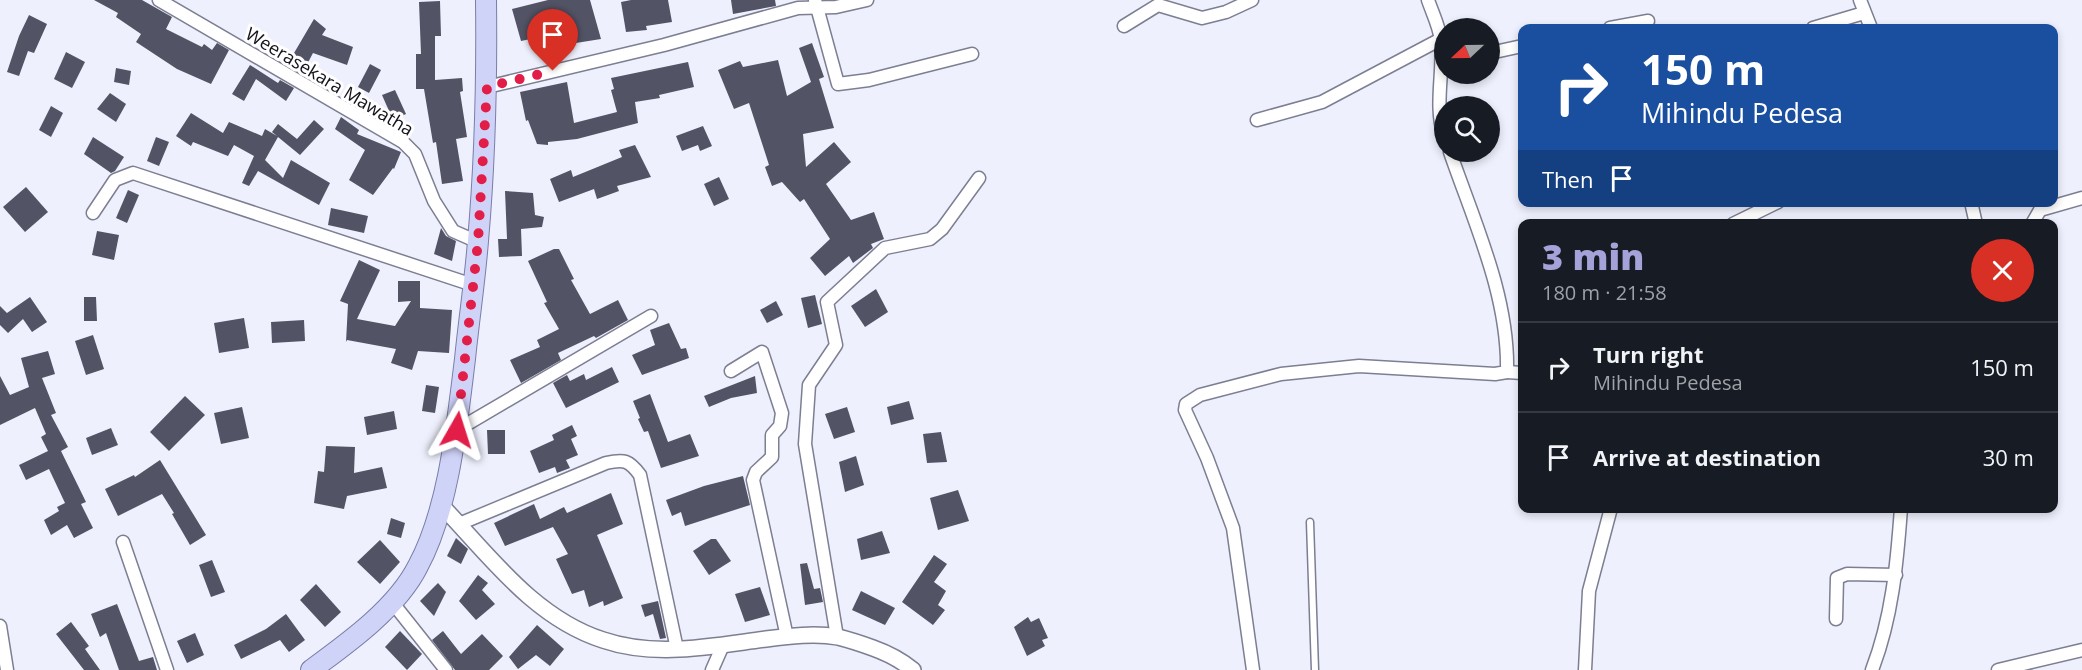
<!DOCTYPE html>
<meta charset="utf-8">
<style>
body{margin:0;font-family:"Open Sans",sans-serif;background:#242831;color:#f1f3f6;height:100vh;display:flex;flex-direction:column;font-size:22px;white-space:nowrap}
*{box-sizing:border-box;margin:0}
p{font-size:20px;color:#9ea1a6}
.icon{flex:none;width:33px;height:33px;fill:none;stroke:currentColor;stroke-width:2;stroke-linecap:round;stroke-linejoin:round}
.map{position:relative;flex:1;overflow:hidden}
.sheet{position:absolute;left:1518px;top:219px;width:540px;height:294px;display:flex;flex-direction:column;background:#171b24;border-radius:12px;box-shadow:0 3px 9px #0003}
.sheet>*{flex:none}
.guide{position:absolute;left:1518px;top:24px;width:540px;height:183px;border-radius:12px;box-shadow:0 3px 9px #0003;background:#1a4fa0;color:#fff;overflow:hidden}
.needle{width:39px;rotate:248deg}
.tools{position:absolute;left:1434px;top:18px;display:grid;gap:12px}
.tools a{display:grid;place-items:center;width:66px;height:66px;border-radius:50%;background:#171b24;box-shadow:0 3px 9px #0003;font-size:30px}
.pin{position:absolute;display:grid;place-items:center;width:51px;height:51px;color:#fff;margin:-62px -26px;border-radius:50% 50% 50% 0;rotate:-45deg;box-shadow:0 0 6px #0007}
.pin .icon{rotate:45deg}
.me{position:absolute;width:66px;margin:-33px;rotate:6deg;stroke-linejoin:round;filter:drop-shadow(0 0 4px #0008)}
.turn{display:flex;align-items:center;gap:21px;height:126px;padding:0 24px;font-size:27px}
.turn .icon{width:78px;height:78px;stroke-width:2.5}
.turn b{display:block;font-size:42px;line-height:51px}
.then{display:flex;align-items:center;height:57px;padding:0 24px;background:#0003;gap:12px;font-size:22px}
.round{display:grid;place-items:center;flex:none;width:63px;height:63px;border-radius:32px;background:#242831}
.headline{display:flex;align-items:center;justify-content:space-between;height:102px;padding:0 24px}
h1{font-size:36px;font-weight:800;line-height:45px;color:#a5a2d9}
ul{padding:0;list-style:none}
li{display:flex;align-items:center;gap:18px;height:90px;padding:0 24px;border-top:2px solid #363941}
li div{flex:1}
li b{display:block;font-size:22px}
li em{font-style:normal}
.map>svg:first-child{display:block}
</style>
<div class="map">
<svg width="2082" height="670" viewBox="0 0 2082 670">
<rect width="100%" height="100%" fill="#eef0fd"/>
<!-- building -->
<g fill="#525466">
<polygon points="94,0 142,0 172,17 166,29 202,47 204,44 212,50 217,43 229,50 211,84 177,69 136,42 141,34 116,17 118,13"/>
<polygon points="548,0 590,0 601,39 557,46 561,60 549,64 540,37 521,41 512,9"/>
<polygon points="631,0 668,0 672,22 646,26 647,30 626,32 621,2"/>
<polygon points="731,0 775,0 776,6 733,14"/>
<polygon points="440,1 441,36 435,36 435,80 462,78 463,91 460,92 467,137 456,139 463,181 442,184 436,142 433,143 424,89 416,89 416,54 421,54 419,2"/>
<polygon points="29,15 47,24 34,53 28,51 19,76 7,72 19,36"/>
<polygon points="314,19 326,29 322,35 353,47 347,65 313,53 302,74 287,65"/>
<polygon points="812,43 824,77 819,79 834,128 803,134 806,167 834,142 851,162 826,184 851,220 874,212 884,239 871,244 873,248 853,263 849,256 825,276 810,258 830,239 804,199 800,202 782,182 772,186 765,167 769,165 749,103 734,109 718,70 740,61 743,67 778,60 787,96 811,82 799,48"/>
<polygon points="66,52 85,62 72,88 54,79"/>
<polygon points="688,62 694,87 659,95 660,98 635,102 638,123 577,139 548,142 548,145 537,144 528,120 526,121 520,92 567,82 574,123 617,112 611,90 614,89 611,78"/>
<polygon points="370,64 381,70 369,93 358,87"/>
<polygon points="250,65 278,83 280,80 294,88 286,101 256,79 244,101 232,94"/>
<polygon points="116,68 131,71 129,85 114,82"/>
<polygon points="395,90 406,114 393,120 382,95"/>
<polygon points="110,93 126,104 116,122 97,109"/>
<polygon points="51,106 63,113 51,137 39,130"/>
<polygon points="191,113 223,133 229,122 262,136 265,129 277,136 272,132 278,124 297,139 314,120 324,129 300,155 278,137 265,160 283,178 291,160 330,183 319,205 258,171 249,186 242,183 254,156 234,145 228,156 193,142 191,146 176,136"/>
<polygon points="341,117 359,130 357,134 401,152 394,169 393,168 373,195 349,180 365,150 335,129"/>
<polygon points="703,126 712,146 700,151 698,145 682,151 676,136"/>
<polygon points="93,137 124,157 115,171 111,173 84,154"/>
<polygon points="156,137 169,142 159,166 147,161"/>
<polygon points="635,145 651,177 617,186 619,191 597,199 594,189 559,202 550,179 571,170 573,177 622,157 619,150"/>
<polygon points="719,177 729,199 714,206 704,184"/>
<polygon points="26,187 48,212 25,232 3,207"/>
<polygon points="128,190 139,195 127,223 116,218"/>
<polygon points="505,191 533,193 535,215 544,217 542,227 521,229 522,256 499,257 498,239 507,239"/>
<polygon points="331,208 368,216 364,233 328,225"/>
<polygon points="441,228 446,236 456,241 452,261 434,254"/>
<polygon points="97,231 119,235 114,260 92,255"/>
<polygon points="554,249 559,249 574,279 571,280 590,314 618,300 628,320 596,338 594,336 558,353 561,360 521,383 510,360 540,347 537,340 559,329 544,303 547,302 528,261"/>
<polygon points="359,260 380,270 357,319 395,326 411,301 398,302 398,281 420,281 420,308 452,310 449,353 418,351 412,370 391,363 396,349 347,340 346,342 348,304 340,301"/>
<polygon points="876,289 888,312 865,327 851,306"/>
<polygon points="815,295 822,324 808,328 801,298"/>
<polygon points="30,297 47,322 32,332 23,319 8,333 0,325 0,306 7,313"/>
<polygon points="84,297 96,297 97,321 84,321"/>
<polygon points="776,301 783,315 767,323 760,310"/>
<polygon points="244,318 249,348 219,353 214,323"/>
<polygon points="304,320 305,341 272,343 271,322"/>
<polygon points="669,323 681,349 686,348 689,358 642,375 632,355 655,345 650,330"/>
<polygon points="93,335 104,369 86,375 75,341"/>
<polygon points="48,351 55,374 42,378 56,413 51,415 68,447 61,451 86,502 81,504 93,528 74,538 67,525 51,535 44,520 59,511 57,507 65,503 49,469 26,480 19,465 48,451 41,437 46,434 35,408 0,425 0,376 10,395 29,387 21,358"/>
<polygon points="612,367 619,382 566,408 553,383 567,375 570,381 584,374 586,380"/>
<polygon points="755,376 757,393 731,398 709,407 704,396"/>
<polygon points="426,385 439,387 435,413 422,411"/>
<polygon points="650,394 668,442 690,434 699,456 661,468 648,431 644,432 638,419 640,418 633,401"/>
<polygon points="185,396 205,415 169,451 150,432"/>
<polygon points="909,401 914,419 891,425 887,407"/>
<polygon points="242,407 249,438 221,444 214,413"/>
<polygon points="847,407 855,432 834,439 825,414"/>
<polygon points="394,411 397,429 367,435 364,417"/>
<polygon points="572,425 577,436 571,439 578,455 566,460 570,468 557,473 555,467 539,473 530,451 554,440 552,435"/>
<polygon points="111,428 118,445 92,455 86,438"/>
<polygon points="487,430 505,430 505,454 488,454"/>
<polygon points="941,432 947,462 927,463 923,434"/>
<polygon points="326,446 355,447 354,473 382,467 387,488 347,496 344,509 314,503 318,471 324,472"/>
<polygon points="856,456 864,485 845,492 839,462"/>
<polygon points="160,460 206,535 190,545 172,514 174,513 162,494 118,516 105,489 134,475 135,477"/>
<polygon points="743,476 750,505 685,526 681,512 672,516 666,500 704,486"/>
<polygon points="958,490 969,521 938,530 930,498"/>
<polygon points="611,493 623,524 597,535 623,598 604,606 603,601 589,607 584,590 572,594 556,559 568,554 553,527 505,546 494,523 534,504 540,519 564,507 567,513"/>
<polygon points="391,518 405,523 401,538 387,534"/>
<polygon points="882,531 890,553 861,560 857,539"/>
<polygon points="456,538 468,549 461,564 447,556"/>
<polygon points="711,539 716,539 731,561 709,575 693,551"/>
<polygon points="380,540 400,562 380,584 357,562"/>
<polygon points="934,555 947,564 934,582 946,591 938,605 945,610 933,625 902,602"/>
<polygon points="212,560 225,592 211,597 199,565"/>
<polygon points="807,563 814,589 820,588 823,602 805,605 800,564"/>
<polygon points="478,575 488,583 482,590 495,604 476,620 459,601"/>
<polygon points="438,583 446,592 434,616 420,601"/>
<polygon points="316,584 341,612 325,627 300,600"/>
<polygon points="760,587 770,615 745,622 735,594"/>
<polygon points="861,591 895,608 885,625 852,610"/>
<polygon points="658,601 666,638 660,639 653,614 645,617 641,605"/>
<polygon points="117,604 139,661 153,657 157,670 119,670 106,633 100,637 91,614"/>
<polygon points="286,614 305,640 289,652 280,640 241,659 234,645 266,629"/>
<polygon points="1028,617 1031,622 1039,618 1048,638 1042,640 1045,646 1027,656 1014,627"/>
<polygon points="71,622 89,646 85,649 100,670 84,670 56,634"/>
<polygon points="537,625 564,649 550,666 536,655 518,669 509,657"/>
<polygon points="400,631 422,654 407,670 385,647"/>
<polygon points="443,631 461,654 482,634 503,656 489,670 455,670 432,640"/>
<polygon points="195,633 204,655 187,663 177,641"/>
</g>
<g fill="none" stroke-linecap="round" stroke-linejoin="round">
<!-- service casing -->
<g stroke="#7c7e92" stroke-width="9">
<polyline id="service" points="1310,522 1315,670"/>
</g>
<!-- minor casing -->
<g stroke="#7c7e92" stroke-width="15">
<g id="minor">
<polyline points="159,0 403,142 415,154 434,201 453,231 478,242"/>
<polyline points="815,0 838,84 869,80 972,54"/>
<path d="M1428 0C1432 12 1440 28 1441 41 1444 72 1434 106 1444 136"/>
<polyline points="1860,0 1871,28"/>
<polyline points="1124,26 1158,5 1202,18 1226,12 1252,0"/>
<polyline points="1610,28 1648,21"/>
<polyline points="1813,28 1864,13"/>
<polyline points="1490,53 1522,46"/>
<polyline points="487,87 664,45 798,8 836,7 867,0"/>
<polyline points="1257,120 1322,102 1441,39"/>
<polyline points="1971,202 1976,224"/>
<polyline points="93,213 115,180 133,173 473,285"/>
<polyline points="1733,224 1778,202"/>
<polyline points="2032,224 2040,210 2082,198"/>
<polyline points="731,371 762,352 782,413 780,426 772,435 772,457 756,472 753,480 787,637"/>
<polyline points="1507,372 1522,373"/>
<polyline points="457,430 651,316"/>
<path d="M459 524 606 463C624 459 629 460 640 475L677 649"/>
<polyline points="123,542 167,670"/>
<polyline points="392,602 446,670"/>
<polyline points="1836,619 1837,578 1847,574 1896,575"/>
<polyline points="0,626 7,670"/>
<polyline points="837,637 805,444 809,385 836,345 827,302 885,248 930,239 942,229 979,178"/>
<polyline points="712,670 723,645"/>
<path d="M1253 670 1233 528 1207 458 1185 410 1186 404 1200 395 1281 374 1359 366 1495 374 1507 372C1509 296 1474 222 1450 152"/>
<polyline points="1585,670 1589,591 1611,508"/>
<path d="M1872 670C1892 618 1897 564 1901 508"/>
<polyline points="1998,670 2082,650"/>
</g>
</g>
<!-- tertiary casing -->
<g stroke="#7c7e92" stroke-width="18">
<path id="tertiary" d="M441 505C489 555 534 618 603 640 656 658 712 646 766 639 790 636 815 633 838 637 850 640 862 644 873 648 887 653 902 661 913 670"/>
</g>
<!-- primary casing -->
<g stroke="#797da8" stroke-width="22">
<path id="primary" d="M311 670C348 643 397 608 418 566 449 509 457 423 465 359 469 319 475 280 478 241 485 161 487 80 486 0"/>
</g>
<!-- service -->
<use href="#service" stroke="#fff" stroke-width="6"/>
<!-- minor -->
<use href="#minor" stroke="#fff" stroke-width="12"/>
<!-- tertiary -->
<use href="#tertiary" stroke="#fff" stroke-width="15"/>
<!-- primary -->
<use href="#primary" stroke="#d0d3f8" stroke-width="20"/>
</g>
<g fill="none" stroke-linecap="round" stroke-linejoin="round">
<!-- route -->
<polyline stroke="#e11d48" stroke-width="10" stroke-dasharray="0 18" points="457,430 478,242 487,87 553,71"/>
</g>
<g text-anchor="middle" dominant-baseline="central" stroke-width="6" stroke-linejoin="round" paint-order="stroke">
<!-- street labels -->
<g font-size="18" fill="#12121a" stroke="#fefefe">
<text transform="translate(330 81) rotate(31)">Weerasekara Mawatha</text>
</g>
</g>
</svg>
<div class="tools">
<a><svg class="needle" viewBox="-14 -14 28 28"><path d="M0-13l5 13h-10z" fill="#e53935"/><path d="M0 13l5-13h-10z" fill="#9ea1a6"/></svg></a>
<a><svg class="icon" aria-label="search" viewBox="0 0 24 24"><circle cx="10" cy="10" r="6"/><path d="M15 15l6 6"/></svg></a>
</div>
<div class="pin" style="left:553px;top:71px;background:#d93025"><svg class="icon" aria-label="arrive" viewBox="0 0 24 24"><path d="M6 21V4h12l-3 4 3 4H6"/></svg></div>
<svg class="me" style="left:457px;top:430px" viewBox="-20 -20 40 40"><path d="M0-17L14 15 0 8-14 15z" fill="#e11d48" stroke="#fff" stroke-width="4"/></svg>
<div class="guide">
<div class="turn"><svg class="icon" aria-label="right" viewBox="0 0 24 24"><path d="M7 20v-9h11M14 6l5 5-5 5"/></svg><div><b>150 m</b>Mihindu Pedesa</div></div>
<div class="then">Then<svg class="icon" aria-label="arrive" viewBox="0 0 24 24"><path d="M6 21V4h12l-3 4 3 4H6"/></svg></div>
</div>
<section class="sheet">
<div class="headline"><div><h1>3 min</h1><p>180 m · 21:58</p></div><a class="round" style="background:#d93025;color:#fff"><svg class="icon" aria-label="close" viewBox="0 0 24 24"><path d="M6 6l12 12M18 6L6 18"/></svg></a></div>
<ul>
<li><svg class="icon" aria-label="right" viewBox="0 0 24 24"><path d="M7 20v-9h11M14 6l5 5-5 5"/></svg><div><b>Turn right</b><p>Mihindu Pedesa</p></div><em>150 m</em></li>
<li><svg class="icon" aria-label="arrive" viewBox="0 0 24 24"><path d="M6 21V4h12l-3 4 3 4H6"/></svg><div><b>Arrive at destination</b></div><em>30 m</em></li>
</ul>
</section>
</div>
